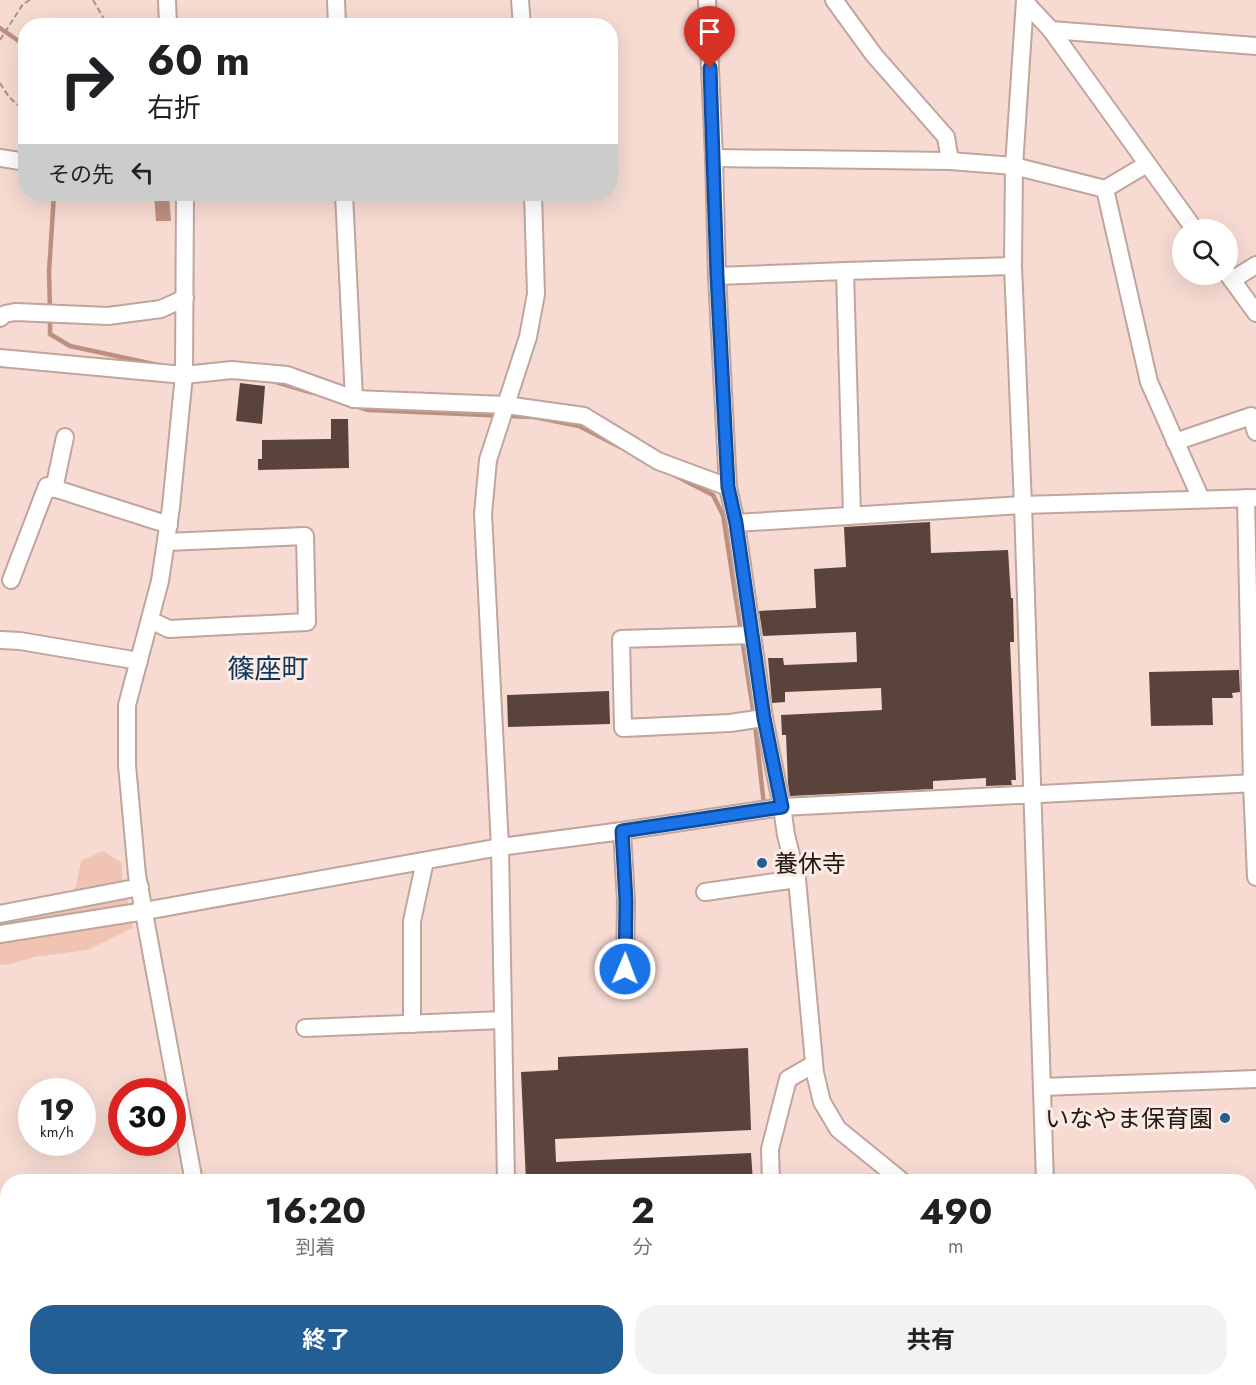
<!DOCTYPE html>
<html lang="ja">
<meta charset="utf-8">
<style>
body{margin:0;font-family:Jost,"Noto Sans JP",sans-serif;background:#f2f2f2;color:#202124;height:100vh;display:flex;flex-direction:column;font-size:22px;white-space:nowrap}
*{box-sizing:border-box;margin:0}
p{font-size:20px;color:#757577}
.icon{flex:none;width:33px;height:33px;fill:none;stroke:currentColor;stroke-width:2;stroke-linecap:round;stroke-linejoin:round}
.map{position:relative;flex:1;overflow:hidden}
.panel{position:absolute;left:0px;top:1174px;width:1257px;height:212px;display:flex;flex-direction:column;background:#fff;border-radius:24px 24px 0 0;box-shadow:0 6px 24px #0002}
.panel>*{flex:none}
.hud{position:absolute;left:18px;top:18px;width:600px;height:183px;border-radius:24px;box-shadow:0 6px 24px #0002;background:#fff;color:#202124;overflow:hidden}
.fabs{position:absolute;left:1172px;top:219px;display:grid;gap:12px}
.fabs a{display:grid;place-items:center;width:66px;height:66px;border-radius:50%;background:#fff;box-shadow:0 6px 24px #0002;font-size:30px}
.speed{position:absolute;left:18px;top:1078px;display:flex;gap:12px;font-size:30px;font-weight:700;text-align:center}
.speed>*{display:grid;place-content:center;width:78px;height:78px;border-radius:50%;background:#fff;box-shadow:0 6px 24px #0002;line-height:1}
.speed small{font-size:15px;font-weight:400}
.speed .limit{border:9px solid #d22;background:#fff;color:#111}
.pin{position:absolute;display:grid;place-items:center;width:51px;height:51px;color:#fff;margin:-62px -26px;border-radius:50% 50% 50% 0;rotate:-45deg;box-shadow:0 0 6px #0007}
.pin .icon{rotate:45deg}
.me{position:absolute;width:66px;margin:-33px;rotate:1deg;stroke-linejoin:round;filter:drop-shadow(0 0 4px #0008)}
.turn{display:flex;align-items:center;gap:21px;height:126px;padding:0 30px;font-size:27px}
.turn .icon{width:78px;height:78px;stroke-width:2.5}
.turn b{display:block;font-size:42px;line-height:51px}
.then{display:flex;align-items:center;height:57px;padding:0 30px;background:#0003;gap:12px;font-size:22px}
.eta{display:flex;justify-content:space-evenly;align-items:center;height:102px;text-align:center}
.eta b{font-size:36px;font-weight:700;line-height:42px}
.cta{display:flex;gap:12px;margin-top:auto;padding:12px 30px}
.cta a{flex:1;height:69px;border-radius:24px;background:#235e95;color:#fff;font-size:24px;font-weight:700;line-height:69px;text-align:center}
.cta a+a{background:#f2f2f2;color:#202124}
.map>svg:first-child{display:block}
</style>
<div class="map">
<svg width="1256" height="1385" viewBox="0 0 1256 1385">
<rect width="100%" height="100%" fill="#f7dbd2"/>
<!-- green -->
<polygon fill="#f0c3b3" points="103,851 122,863 122,887 128,902 133,928 87,950 34,957 11,964 0,965 0,914 60,903 76,887 81,861"/>
<!-- water -->
<polygon fill="#bd8f7f" points="154,194 169,194 171,221 156,221"/>
<g fill="none" stroke-linecap="round" stroke-linejoin="round">
<!-- stream -->
<g stroke="#bd8f7f" stroke-width="4.5">
<polyline points="0,28 26,46"/>
<polyline points="50,309 49,272 54,194"/>
<polyline points="50,317 50,334 70,346 158,365"/>
<polyline points="276,382 313,393"/>
<polyline points="356,406 368,410 534,417 579,426 620,447"/>
<polyline points="672,474 713,495 723,515 754,716"/>
<polyline points="755,724 764,805"/>
</g>
</g>
<!-- building -->
<g fill="#5a433b">
<polygon points="240,383 265,386 262,424 236,421"/>
<polygon points="331,419 348,419 349,468 258,470 258,459 262,459 262,440 331,439"/>
<polygon points="930,522 931,553 1008,550 1011,598 1013,598 1014,642 1010,642 1016,780 1011,780 1012,785 986,786 986,778 933,781 933,789 790,796 788,783 786,735 782,735 781,715 882,710 881,688 785,692 785,702 772,703 768,658 783,658 784,665 857,662 856,632 763,636 759,611 816,608 814,569 846,567 844,527"/>
<polygon points="1239,670 1240,692 1232,693 1233,698 1212,698 1213,725 1151,726 1149,672"/>
<polygon points="609,691 610,724 508,727 507,695"/>
<polygon points="748,1048 751,1130 555,1139 556,1162 751,1153 753,1182 526,1182 521,1072 558,1070 558,1057"/>
</g>
<g fill="none" stroke-linecap="round" stroke-linejoin="round">
<!-- minor casing -->
<g stroke="#c0a59c" stroke-width="20">
<g id="minor">
<polyline points="167,0 168,26"/>
<polyline points="336,0 337,26"/>
<polyline points="520,0 522,26"/>
<polyline points="707,0 714,158 717,276 728,487 736,523 764,718 782,807 786,835 797,879 815,1073 822,1102 838,1129 903,1182"/>
<polyline points="834,0 874,55 946,137 950,161"/>
<polyline points="1025,0 1014,166 1013,266 1023,505 1045,1182"/>
<polyline points="1025,2 1051,30 1195,230"/>
<polyline points="1051,30 1256,46"/>
<polyline points="0,158 26,162"/>
<polyline points="714,158 950,161 1014,166 1105,189 1147,164"/>
<polyline points="1105,189 1149,382 1201,499"/>
<polyline points="185,194 184,375 171,507 160,581 127,705 127,765 137,875 194,1182"/>
<polyline points="344,194 354,399"/>
<polyline points="845,271 852,515"/>
<polyline points="1227,273 1256,313"/>
<polyline points="717,276 845,271 1013,266"/>
<polyline points="1232,280 1256,265"/>
<polyline points="0,318 5,314 15,312 108,316 161,309 185,298"/>
<polyline points="0,358 184,375 232,370 287,375 354,399 506,405 584,416 658,461 728,487"/>
<polyline points="1175,442 1251,416 1256,432"/>
<polyline points="54,489 65,437"/>
<polyline points="1246,498 1252,783 1256,877"/>
<polyline points="736,523 1023,505 1256,498"/>
<polyline points="11,580 47,486 169,525"/>
<polyline points="150,620 169,629 307,622 305,536 167,542"/>
<polyline points="752,635 621,639 623,728 730,723 764,718"/>
<polyline points="0,640 20,641 139,661"/>
<polyline points="622,831 626,901 625,969"/>
<polyline points="705,892 797,879"/>
<polyline points="0,914 140,887"/>
<polyline points="0,934 145,911 500,847 622,831 782,807 1256,783"/>
<polyline points="412,1024 412,921 425,861"/>
<polyline points="305,1028 503,1020"/>
<polyline points="1042,1087 1256,1079"/>
<polyline points="506,1182 500,847 483,514 488,460 528,337 536,294 533,194"/>
<polyline points="771,1182 770,1149 788,1079 814,1064"/>
<polyline points="229,1378 231,1385"/>
<polyline points="508,1378 508,1385"/>
<polyline points="1042,1378 1044,1385"/>
</g>
</g>
<!-- path -->
<g stroke="#a8938c" stroke-width="2" stroke-dasharray="6 3" stroke-linecap="butt">
<polyline points="93,0 108,26"/>
<polyline points="0,40 23,4 30,0"/>
<path d="M0 83C6 94 14 104 26 110"/>
</g>
<!-- minor -->
<use href="#minor" stroke="#fff" stroke-width="16"/>
</g>
<g fill="none" stroke-linecap="round" stroke-linejoin="round">
<!-- route casing -->
<g stroke="#114b97" stroke-width="15">
<polyline id="route" points="625,969 626,901 622,831 782,807 764,718 736,523 728,487 717,276 710,68"/>
</g>
<!-- route -->
<use href="#route" stroke="#1a73e8" stroke-width="10"/>
</g>
<!-- markers -->
<g fill="#235e95" stroke="#fcebe5" stroke-width="2">
<circle cx="762" cy="863" r="6"/>
<circle cx="1225" cy="1118" r="6"/>
</g>
<g text-anchor="middle" dominant-baseline="central" stroke-width="6" stroke-linejoin="round" paint-order="stroke">
<!-- poi labels -->
<g font-size="24" fill="#211814" stroke="#fcebe5" text-anchor="start">
<text x="774" y="863">養休寺</text>
<text x="1213" y="1118" text-anchor="end">いなやま保育園</text>
</g>
<!-- quarter labels -->
<g font-size="27" fill="#0c365b" stroke="#fcebe5">
<text x="268" y="668">篠座町</text>
</g>
</g>
</svg>
<div class="fabs">
<a><svg class="icon" aria-label="search" viewBox="0 0 24 24"><circle cx="10" cy="10" r="6"/><path d="M15 15l6 6"/></svg></a>
</div>
<div class="speed"><div>19<small>km/h</small></div><div class="limit">30</div></div>
<div class="pin" style="left:710px;top:68px;background:#d93025"><svg class="icon" aria-label="arrive" viewBox="0 0 24 24"><path d="M6 21V4h12l-3 4 3 4H6"/></svg></div>
<svg class="me" style="left:625px;top:969px" viewBox="-20 -20 40 40"><circle r="17" fill="#1a73e8" stroke="#fff" stroke-width="3"/><path d="M0-11L8 9 0 5-8 9z" fill="#fff"/></svg>
<div class="hud">
<div class="turn"><svg class="icon" aria-label="right" viewBox="0 0 24 24"><path d="M7 20v-9h11M14 6l5 5-5 5"/></svg><div><b>60 m</b>右折</div></div>
<div class="then">その先<svg class="icon" aria-label="left" viewBox="0 0 24 24"><path d="M17 20v-9H6M10 6l-5 5 5 5"/></svg></div>
</div>
<section class="panel">
<div class="eta">
<div><b>16:20</b><p>到着</p></div>
<div><b>2</b><p>分</p></div>
<div><b>490</b><p>m</p></div>
</div>
<div class="cta"><a>終了</a><a>共有</a></div>
</section>
</div>
